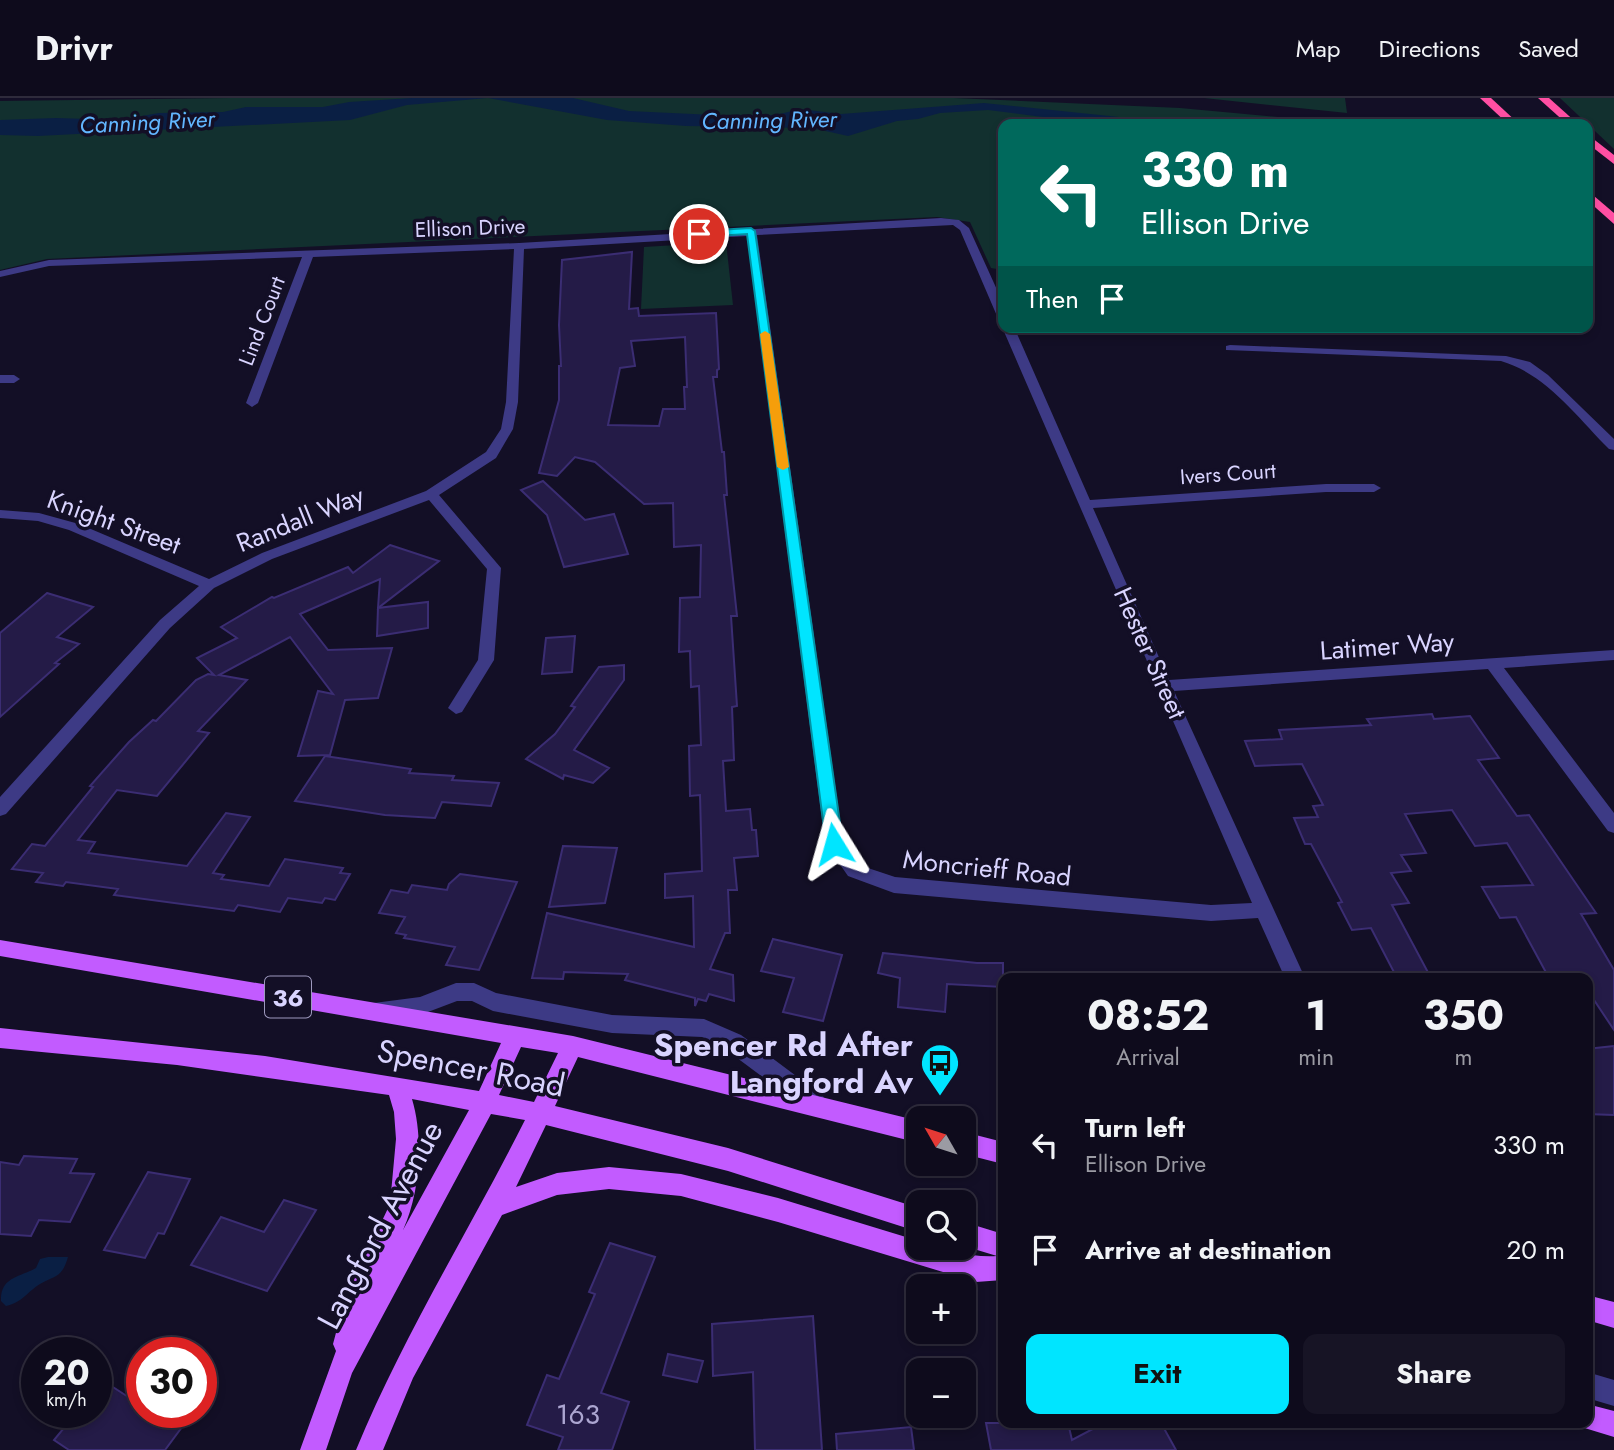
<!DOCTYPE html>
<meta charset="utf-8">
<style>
body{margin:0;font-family:Jost,sans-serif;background:#171425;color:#f1f3f6;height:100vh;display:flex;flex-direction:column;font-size:26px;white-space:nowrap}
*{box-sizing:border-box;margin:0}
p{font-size:23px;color:#9b9ba3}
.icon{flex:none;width:38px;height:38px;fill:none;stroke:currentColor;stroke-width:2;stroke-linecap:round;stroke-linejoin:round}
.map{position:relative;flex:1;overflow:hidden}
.sheet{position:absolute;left:998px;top:875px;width:595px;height:455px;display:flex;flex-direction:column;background:#0e0b1c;border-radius:14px;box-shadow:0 4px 10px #0003,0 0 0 2px #2e2b3b}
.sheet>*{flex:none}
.banner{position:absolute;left:998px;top:21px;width:595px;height:214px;border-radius:14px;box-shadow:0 4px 10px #0003,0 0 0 2px #2e2b3b;background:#00695c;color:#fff;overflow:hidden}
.needle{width:46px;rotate:309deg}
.buttons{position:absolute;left:906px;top:1008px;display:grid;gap:14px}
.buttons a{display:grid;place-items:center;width:70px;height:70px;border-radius:14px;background:#0e0b1c;box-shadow:0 4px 10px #0003,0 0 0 2px #2e2b3b;font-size:35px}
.speed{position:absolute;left:21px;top:1239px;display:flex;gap:14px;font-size:35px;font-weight:700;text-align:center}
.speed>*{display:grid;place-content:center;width:91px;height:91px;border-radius:50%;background:#0e0b1c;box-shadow:0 4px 10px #0003,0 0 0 2px #2e2b3b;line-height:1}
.speed small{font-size:18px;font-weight:400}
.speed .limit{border:10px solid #d22;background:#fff;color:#111}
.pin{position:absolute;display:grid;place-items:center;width:60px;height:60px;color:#fff;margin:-30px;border:4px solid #fff;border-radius:50%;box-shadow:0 2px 7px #0007}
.me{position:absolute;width:77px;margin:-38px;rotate:352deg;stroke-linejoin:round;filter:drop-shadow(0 0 5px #0008)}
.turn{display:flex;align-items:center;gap:24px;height:147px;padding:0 28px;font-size:32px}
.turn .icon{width:91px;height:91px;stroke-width:2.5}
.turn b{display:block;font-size:49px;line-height:60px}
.then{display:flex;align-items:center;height:66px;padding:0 28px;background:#0003;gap:14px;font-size:26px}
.eta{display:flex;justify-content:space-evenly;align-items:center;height:119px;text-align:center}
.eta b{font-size:42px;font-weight:700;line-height:49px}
.cta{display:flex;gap:14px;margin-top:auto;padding:14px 28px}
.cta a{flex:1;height:80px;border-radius:14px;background:#00e5ff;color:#111;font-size:28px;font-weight:700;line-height:80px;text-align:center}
.cta a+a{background:#171425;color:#f1f3f6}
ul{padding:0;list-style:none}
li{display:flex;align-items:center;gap:21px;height:105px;padding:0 28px}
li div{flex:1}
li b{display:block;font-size:26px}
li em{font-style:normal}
header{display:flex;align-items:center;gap:42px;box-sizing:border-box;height:98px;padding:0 35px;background:#0e0b1c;border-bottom:2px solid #2e2b3b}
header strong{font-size:33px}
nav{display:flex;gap:38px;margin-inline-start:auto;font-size:24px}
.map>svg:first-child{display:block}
</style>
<header>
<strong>Drivr</strong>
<nav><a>Map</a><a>Directions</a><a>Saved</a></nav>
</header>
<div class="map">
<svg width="1614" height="1352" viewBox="0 0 1614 1352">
<rect width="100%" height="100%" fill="#130f26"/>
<!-- green -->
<g fill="#12302f">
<polygon points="230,0 954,0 1180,10 1354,26 1003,26 1003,172 991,170 970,124 937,119 47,161 0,172 0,3"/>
<polygon points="1204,0 1345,0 1347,15"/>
<polygon points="1560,0 1614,0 1614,51"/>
<polygon points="726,144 733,207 641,211 644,149"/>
</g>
<!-- water -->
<g fill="#0a1f44">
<polygon points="412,0 573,0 629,13 714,17 776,17 800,11 841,16 984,5 1186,26 1097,26 988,12 940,15 918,21 897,23 848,38 812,30 686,28 607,22 488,0 407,7 350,22 38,38 0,37 0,22 56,20 119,22 159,15 223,14 246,9 323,9 349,4"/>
<path d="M48 1159H68C62 1179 57 1177 40 1186 27 1194 23 1204 6 1208L1 1203C0 1179 20 1179 36 1170L40 1161Z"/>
</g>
<!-- building -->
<g fill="#241b47" stroke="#3b2d73" stroke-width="2" fill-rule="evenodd">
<path d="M632 154 629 211 638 210 639 218 716 215 719 271 717 272V279H713L722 354H724L727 397H724L737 518H731L737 608 732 609 734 662 723 663 726 713 750 711 752 732H756L758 758 734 760 737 792H728L730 835H725L710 871 733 877 734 903 709 896 706 903 698 901 695 908V900L625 882 628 876 564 874 563 881 532 880 547 815 694 849 693 798 665 800V776L702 773 700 697 690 698 689 648 701 647 699 588 691 589 690 553 679 554 680 500 700 499 701 447 674 449 673 405 644 406 595 364 575 359 557 378 539 375 559 302V268H561L559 227 562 162ZM685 239 687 289H684L685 311H663L659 328 608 327 620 270 635 268 631 243Z"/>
<polygon points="543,383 585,422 614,416 628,456 564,469 547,417 521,392"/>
<polygon points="390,447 439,463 378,510 380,481 300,516 328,552 392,550 378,600 345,602 330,657 298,658 318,593 333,596 290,539 219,577 247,582 198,633 209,635 157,698 117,692 78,742 95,744 88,755 187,768 226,715 250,719 213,775 224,777 221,781 269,788 285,761 343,770 340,775 350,776 335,802 325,800 322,805 288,800 280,814 238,807 234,813 114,797 118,791 66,784 63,788 36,784 43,775 12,771 32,746 45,748 93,689 90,688 129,644 153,622 156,623 196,582 208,576 214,577 197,560 237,540 221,529 272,499 274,500 348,469 353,475"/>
<polygon points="47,495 93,509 57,539 79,546 55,565 59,566 0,619 0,535"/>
<polygon points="428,504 428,530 377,538 378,510"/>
<polygon points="575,538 572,574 542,576 546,540"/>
<polygon points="624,567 624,582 574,652 609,670 593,685 564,677 563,681 526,661 555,636 575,609 571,608 599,569"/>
<polygon points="1432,616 1434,621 1470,618 1499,660 1478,662 1517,718 1529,717 1596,815 1581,816 1614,872 1614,932 1592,899 1587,899 1587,880 1549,880 1516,819 1500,820 1482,789 1533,787 1507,745 1475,748 1452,712 1405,716 1426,755 1401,757 1411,773 1391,775 1409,805 1392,807 1431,880 1397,880 1371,830 1352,832 1338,805 1342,804 1311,746 1305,746 1294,720 1318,719 1313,708 1323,707 1302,666 1255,668 1245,643 1282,641 1279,632 1371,627 1367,621"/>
<polygon points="325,658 411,671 409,675 454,678 452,682 499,685 491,708 442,704 435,720 385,717 295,703"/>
<polygon points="563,748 617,750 605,805 549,809"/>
<polygon points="460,776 517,784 479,872 446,867 455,849 404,840 406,837 396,835 405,819 379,815 391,792 408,795 412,787 447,792 449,786"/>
<polygon points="773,841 842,857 823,923 783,914 794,880 761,873"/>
<polygon points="883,855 977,865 1003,865 1003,889 947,886 945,914 898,909 900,880 878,875"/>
<polygon points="1614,948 1614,1017 1587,1016 1587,951"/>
<polygon points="24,1058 77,1061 70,1075 94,1076 70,1124 39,1122 31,1138 0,1136 0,1064 19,1067"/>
<polygon points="148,1074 190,1081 164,1136 158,1135 145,1160 104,1152"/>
<polygon points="284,1102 316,1112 267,1193 191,1167 221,1119 264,1134"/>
<polygon points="610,1145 655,1159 601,1295 629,1304 612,1352 558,1352 563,1339 527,1327 547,1277 559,1281 595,1196 589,1194"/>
<polygon points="813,1218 822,1352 755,1352 753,1274 713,1278 712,1226"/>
<polygon points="668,1256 703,1263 697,1284 663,1277"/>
<polygon points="96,1278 142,1308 142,1314 169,1314 185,1325 165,1352 69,1352 54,1342 77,1314 96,1314"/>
<polygon points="986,1325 1068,1325 1072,1342 1104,1325 1161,1325 1176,1352 991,1352"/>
<polygon points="911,1329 914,1352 837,1352 836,1336"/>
</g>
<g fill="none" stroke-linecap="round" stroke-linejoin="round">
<!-- minor -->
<g fill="#3d3a85" fill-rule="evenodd">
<polygon points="941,120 959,122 969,130 1003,205 1003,221 997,218 960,132 953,127 757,137 843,743 862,768 895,779 1211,807 1252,805 1002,229 1003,228 1014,229 1090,402 1326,386 1374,386 1381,390 1374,394 1326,394 1093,410 1169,582 1614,552 1614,562 1504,570 1614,715 1614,735 1608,733 1488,571 1174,593 1305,880 1285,880 1258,820 1211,823 894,795 848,778 825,745 747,138 524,151 518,304 513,331 496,360 439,397 501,470 494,562 462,614 456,616 448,610 478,562 487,471 429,402 272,461 214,490 170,530 6,716 0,718 0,699 160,522 199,488 69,432 38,423 0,420 0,412 39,415 79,426 209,481 262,455 426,393 486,354 501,331 506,304 514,151 313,159 258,305 252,309 246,305 302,159 49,168 0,179 0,173 49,162 519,145"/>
<path d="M1230 247 1506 258 1530 264 1548 277 1614 341V352L1609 351C1577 319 1546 276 1501 263L1226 252V248Z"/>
<polygon points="0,277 14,277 20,281 14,285 0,285"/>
<polygon points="456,885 474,885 496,895 612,917 704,921 741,937 823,998 826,1005 823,1012 815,1015 807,1012 725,951 702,939 612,935 493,913 472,903 457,903 420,917 381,920 374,917 371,911 374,905 420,899"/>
<polygon points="1587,1274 1614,1282 1614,1308 1587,1300"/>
</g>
<!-- major -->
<g fill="#c25bff" fill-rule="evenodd">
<path d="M0 842 573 938 919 1023V1045L578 959 555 1008 728 1050 919 1110V1134L728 1073 546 1027 516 1089 557 1075 609 1069 681 1076 778 1100 919 1143V1150C946 1150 970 1160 997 1158L964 1148V1124L1003 1136V1182L976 1184 778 1124 681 1098 609 1091 557 1097 502 1117 413 1280 383 1352H356C403 1238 469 1133 525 1022L491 1016 352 1275 326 1352H300L336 1253 333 1246 345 1201 390 1106 396 1041 394 1014 389 997 177 967 0 950V930L265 958 479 993 501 945 0 858ZM521 949 558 955 534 1004 499 997ZM412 1001 469 1012 403 1132C420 1095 424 1041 412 1001Z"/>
<polygon points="964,1034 1003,1044 1003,1066 964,1056"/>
<polygon points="1587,1197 1614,1204 1614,1230 1587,1222"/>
<polygon points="1587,1306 1614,1313 1614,1339 1578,1328 1576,1325 1587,1325"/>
</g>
<!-- highway -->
<g fill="#ff4fa3" fill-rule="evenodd">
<polygon points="1480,0 1491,0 1519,26 1508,26"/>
<polygon points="1538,0 1549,0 1578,26 1567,26"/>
<polygon points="1587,36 1614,57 1614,66 1587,45"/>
<polygon points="1587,92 1614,115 1614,126 1587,102"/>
</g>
</g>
<!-- route -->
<polygon fill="#00e5ff" stroke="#0095a6" stroke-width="2" points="751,130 755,133 843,746 840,750 828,750 826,746 747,136 699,139 695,136 699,133"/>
<!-- slow -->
<polygon fill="#f59e0b" points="765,233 770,236 789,369 783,372 777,369 760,236"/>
<!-- icons -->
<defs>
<g id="bus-pin" transform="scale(2.0125)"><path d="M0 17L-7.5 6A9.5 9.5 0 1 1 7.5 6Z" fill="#00e5ff" stroke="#130f26"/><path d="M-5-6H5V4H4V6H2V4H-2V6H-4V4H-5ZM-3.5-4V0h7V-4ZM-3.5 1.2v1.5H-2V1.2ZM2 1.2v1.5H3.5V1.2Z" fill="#111"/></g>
</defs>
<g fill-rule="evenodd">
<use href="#bus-pin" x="940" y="965"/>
</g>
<g text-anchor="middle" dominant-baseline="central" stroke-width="7" stroke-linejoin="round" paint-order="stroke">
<!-- far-street labels -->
<g font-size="21" fill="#d9d4ff" stroke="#130f26">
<text transform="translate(470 130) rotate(-2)">Ellison Drive</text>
<text transform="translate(262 223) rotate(-69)">Lind Court</text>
<text transform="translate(1228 376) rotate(-4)">Ivers Court</text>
</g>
<!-- far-water labels -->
<g font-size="23" font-style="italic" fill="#62b6ff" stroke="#130f26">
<text transform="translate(769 22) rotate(-1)">Canning River</text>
<text transform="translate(147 24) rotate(-3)">Canning River</text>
</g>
<!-- shield labels -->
<rect fill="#130f26" stroke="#9e99be" stroke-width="2" x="265" y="878.5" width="46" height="41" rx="5"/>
<g font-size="24" font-weight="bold" fill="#d9d4ff">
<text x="288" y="899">36</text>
</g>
<!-- street labels -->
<g font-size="26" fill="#d9d4ff" stroke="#130f26">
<text transform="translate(300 421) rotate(-22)">Randall Way</text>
<text transform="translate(114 424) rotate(20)">Knight Street</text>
<text transform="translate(1387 548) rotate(-4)">Latimer Way</text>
<text transform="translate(1150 555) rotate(66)">Hester Street</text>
<text transform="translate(987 770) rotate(6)">Moncrieff Road</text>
</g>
<!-- near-number labels -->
<g font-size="28" fill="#aca6d1">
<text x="578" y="1316">163</text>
</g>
<!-- near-poi labels -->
<g font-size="32" font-weight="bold" fill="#d9d4ff" stroke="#130f26" text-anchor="end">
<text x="913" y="947">Spencer Rd After<tspan x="913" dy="37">Langford Av</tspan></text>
</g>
<!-- near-street labels -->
<g font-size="32" fill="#d9d4ff" stroke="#130f26">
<text transform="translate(471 970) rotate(11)">Spencer Road</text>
<text transform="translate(380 1127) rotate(-62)">Langford Avenue</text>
</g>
</g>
</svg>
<div class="buttons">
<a><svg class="needle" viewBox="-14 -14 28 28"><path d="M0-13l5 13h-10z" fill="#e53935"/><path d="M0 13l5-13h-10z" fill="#9b9ba3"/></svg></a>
<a><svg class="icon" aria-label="search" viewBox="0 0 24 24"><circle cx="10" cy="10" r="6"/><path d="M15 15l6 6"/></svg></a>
<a>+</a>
<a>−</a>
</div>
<div class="speed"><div>20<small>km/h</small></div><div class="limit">30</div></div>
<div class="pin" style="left:699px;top:136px;background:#d93025"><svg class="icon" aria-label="arrive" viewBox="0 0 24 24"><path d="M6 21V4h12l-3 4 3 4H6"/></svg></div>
<svg class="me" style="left:834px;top:746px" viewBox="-20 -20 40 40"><path d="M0-17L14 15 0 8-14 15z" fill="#00e5ff" stroke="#fff" stroke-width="4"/></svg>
<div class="banner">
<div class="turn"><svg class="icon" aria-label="left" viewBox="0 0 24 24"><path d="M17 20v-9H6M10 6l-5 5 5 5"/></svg><div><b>330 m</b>Ellison Drive</div></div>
<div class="then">Then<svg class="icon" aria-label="arrive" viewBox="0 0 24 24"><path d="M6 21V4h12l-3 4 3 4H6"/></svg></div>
</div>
<section class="sheet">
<div class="eta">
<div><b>08:52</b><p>Arrival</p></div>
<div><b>1</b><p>min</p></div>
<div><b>350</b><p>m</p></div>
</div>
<ul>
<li><svg class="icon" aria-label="left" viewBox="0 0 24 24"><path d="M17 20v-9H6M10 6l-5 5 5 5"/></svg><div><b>Turn left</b><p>Ellison Drive</p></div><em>330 m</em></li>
<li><svg class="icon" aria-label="arrive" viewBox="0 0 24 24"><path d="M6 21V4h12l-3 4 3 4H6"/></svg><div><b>Arrive at destination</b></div><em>20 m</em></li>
</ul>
<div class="cta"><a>Exit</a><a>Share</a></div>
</section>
</div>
